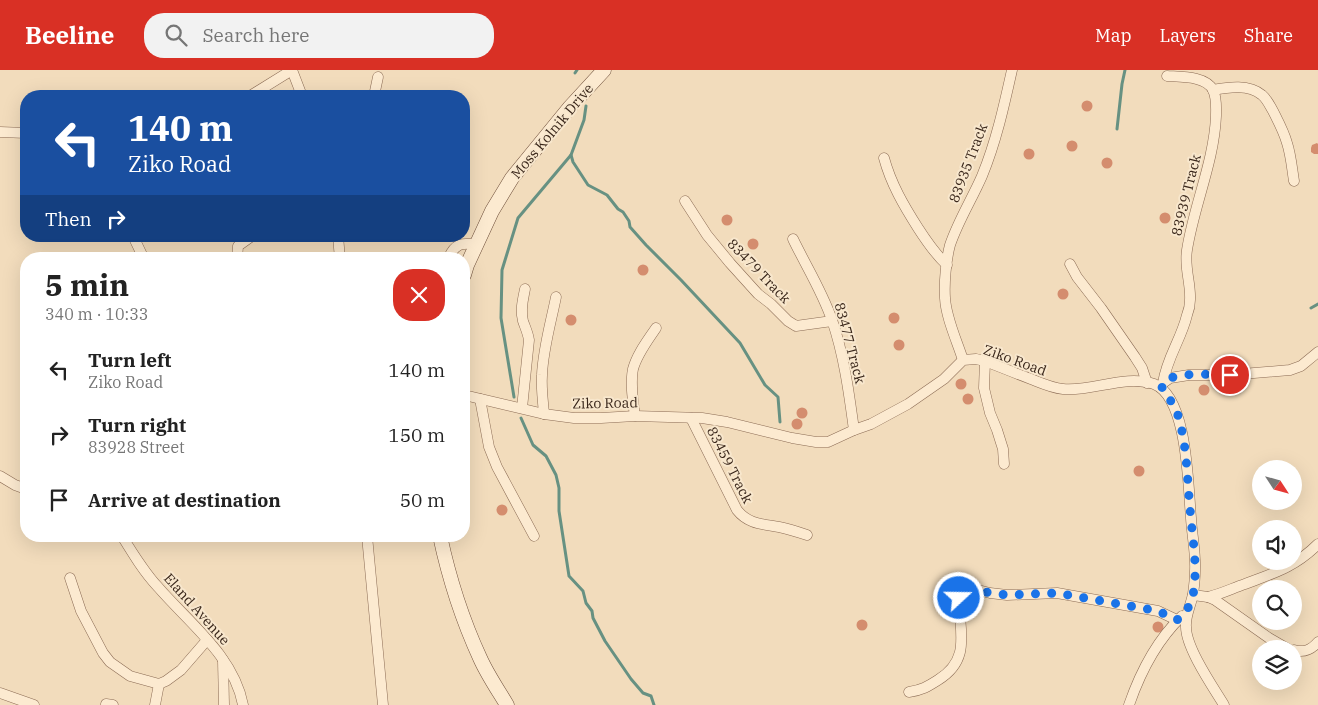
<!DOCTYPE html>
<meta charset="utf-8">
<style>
body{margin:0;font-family:"IBM Plex Serif",serif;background:#f2f2f2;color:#222;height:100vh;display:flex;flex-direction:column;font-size:19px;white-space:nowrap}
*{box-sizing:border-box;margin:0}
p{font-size:16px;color:#767676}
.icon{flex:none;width:28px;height:28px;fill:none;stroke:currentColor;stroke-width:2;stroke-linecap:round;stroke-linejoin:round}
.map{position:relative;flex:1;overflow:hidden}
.details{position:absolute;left:20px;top:182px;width:450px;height:290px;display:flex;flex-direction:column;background:#fff;border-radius:20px;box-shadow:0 5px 20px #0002}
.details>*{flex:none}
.top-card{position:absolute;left:20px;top:20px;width:450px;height:152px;border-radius:20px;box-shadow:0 5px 20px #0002;background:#1a4fa0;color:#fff;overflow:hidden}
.needle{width:32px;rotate:126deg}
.controls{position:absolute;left:1252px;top:390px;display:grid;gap:10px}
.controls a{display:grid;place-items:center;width:50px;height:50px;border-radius:50%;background:#fff;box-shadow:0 5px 20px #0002;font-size:25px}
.pin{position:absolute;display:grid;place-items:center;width:42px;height:42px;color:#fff;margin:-21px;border:2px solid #fff;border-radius:50%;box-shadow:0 1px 5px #0007}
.me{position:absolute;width:55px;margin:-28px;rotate:69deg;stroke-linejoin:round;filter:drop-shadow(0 0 4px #0008)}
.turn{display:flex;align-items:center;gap:18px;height:105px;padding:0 25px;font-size:22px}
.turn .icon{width:65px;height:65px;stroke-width:2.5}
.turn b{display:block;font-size:35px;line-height:42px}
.then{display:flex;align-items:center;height:48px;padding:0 25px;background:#0003;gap:10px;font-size:19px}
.round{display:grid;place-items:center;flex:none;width:52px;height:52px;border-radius:20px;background:#f2f2f2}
.head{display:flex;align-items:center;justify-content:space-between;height:85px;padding:0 25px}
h1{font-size:30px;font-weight:700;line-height:38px}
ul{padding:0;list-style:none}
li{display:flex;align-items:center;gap:15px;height:65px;padding:0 25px}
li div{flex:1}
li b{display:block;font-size:19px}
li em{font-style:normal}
header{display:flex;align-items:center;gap:30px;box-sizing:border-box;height:70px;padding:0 25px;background:#d93025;color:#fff}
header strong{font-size:24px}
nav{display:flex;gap:28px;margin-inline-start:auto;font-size:18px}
.search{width:350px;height:45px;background:#f2f2f2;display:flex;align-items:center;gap:12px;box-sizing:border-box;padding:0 18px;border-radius:20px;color:#767676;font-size:19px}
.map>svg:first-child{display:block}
</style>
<header>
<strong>Beeline</strong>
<div class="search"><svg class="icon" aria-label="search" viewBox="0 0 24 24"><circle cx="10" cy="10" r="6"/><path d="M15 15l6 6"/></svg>Search here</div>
<nav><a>Map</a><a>Layers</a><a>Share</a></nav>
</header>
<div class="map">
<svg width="1318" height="635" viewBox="0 0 1318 635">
<rect width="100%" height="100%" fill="#f2dcbc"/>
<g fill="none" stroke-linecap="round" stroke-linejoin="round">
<!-- stream -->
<g stroke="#679182" stroke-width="3">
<polyline points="575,3 577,0"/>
<polyline points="1117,59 1122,14 1125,0"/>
<polyline points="571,85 573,92 588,115 607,125 618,139 623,142 629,151 630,157 646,175 681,210 740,273 765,315 778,327 780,352"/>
<polyline points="1311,238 1318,234"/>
<polyline points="514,327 501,248 502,200 518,148 571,85 584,50 586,36"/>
<polyline points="521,348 533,375 546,386 556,405 559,418 559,441 569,506 583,521 586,533 592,541 593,548 605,571 631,609 643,623 651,626 654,635"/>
</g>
</g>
<!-- building -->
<g fill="#d48d6e">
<circle cx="1087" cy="36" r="5.5"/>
<circle cx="1072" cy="76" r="5.5"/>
<polygon points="1317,73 1318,74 1318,84 1314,84 1311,82 1311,78 1312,75"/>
<circle cx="1029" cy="84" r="5.5"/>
<circle cx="1107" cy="93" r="5.5"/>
<circle cx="1165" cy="148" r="5.5"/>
<circle cx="727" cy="150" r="5.5"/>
<circle cx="753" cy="174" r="5.5"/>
<circle cx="643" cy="200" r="5.5"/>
<circle cx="1063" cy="224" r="5.5"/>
<circle cx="894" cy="248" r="5.5"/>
<circle cx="571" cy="250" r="5.5"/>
<circle cx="899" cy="275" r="5.5"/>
<circle cx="961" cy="314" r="5.5"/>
<circle cx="1204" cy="320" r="5.5"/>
<circle cx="968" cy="329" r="5.5"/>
<circle cx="802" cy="343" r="5.5"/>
<circle cx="797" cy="354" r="5.5"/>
<circle cx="1139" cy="401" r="5.5"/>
<circle cx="502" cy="440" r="5.5"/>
<circle cx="862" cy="555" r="5.5"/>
<circle cx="1158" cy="557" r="5.5"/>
</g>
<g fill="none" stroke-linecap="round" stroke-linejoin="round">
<!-- minor casing -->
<g stroke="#8b6b54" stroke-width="11">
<g id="minor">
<polyline points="292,0 302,26"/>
<path d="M1213 20C1229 17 1249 14 1262 25 1267 29 1270 36 1273 41 1278 51 1284 62 1287 73 1291 85 1292 99 1294 111"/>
<polyline points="250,26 292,0"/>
<polyline points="374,26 378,7"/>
<polyline points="0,62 26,63"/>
<path d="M884 88C891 114 904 136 918 158 927 172 935 184 947 195"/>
<polyline points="685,131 707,165 730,193 758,224 771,234 788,251 796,256 832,251"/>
<polyline points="133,166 144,189"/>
<polyline points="338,166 340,189"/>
<path d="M793 169C806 196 822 221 832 250 844 285 849 323 854 360"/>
<polyline points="237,189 238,176 252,166"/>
<path d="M448 189C455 173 461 173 476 174"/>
<polyline points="1070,194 1077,207 1101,238 1135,287 1142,298 1147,313"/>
<path d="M963 290C957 271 946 248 945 228 944 213 946 190 950 175 958 151 972 129 982 106 996 72 1004 36 1012 0"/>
<polyline points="985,291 984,318 990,343 997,360 1003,379 1004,394"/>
<path d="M1163 313C1167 287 1181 270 1187 245 1189 240 1190 235 1190 230 1191 213 1184 197 1187 180 1194 135 1214 92 1216 46 1216 38 1217 28 1213 20 1206 6 1181 7 1167 6"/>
<polyline points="1162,316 1163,313 1170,308 1189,305 1230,305 1290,300 1301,296 1318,282"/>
<path d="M464 325 544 344 574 348H601L635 346 702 348 727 352 792 368 816 372H828L854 360 871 354 908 334 944 309 963 290 976 289 985 291C1000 297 1015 303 1031 309 1041 313 1052 318 1063 319 1093 322 1124 304 1154 314 1188 327 1188 417 1191 448 1192 466 1196 483 1195 501 1195 509 1194 517 1193 524 1191 535 1185 546 1186 557 1186 578 1213 617 1224 635"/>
<polyline points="480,329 489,377 497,397 534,466"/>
<path d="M522 338 529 270C528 263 525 257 523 251 520 240 523 229 525 219"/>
<path d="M544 344C543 331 541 318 542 305 543 279 551 252 556 227"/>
<path d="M635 346C633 331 630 314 633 299 637 284 648 270 656 258"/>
<path d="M691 348 737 440C748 454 762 454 779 457 789 459 798 462 807 465"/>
<polyline points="0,406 15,415 26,419"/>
<path d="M122 466C133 484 144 502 158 517 189 553 234 586 243 635"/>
<polyline points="367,466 383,635"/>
<polyline points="70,508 81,541 103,583 110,592 130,606 159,614 166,611 181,600 207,570"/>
<polyline points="1193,525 1208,527 1215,530 1269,568 1288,579"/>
<path d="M1208 527C1221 524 1233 518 1245 514 1274 503 1295 497 1318 474"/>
<path d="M1294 580C1304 583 1311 580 1318 572"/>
<polyline points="223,590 224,635"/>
<path d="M909 622C922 620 927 617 938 610 972 589 959 561 959 528L962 523 966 520 974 519 990 523 1007 525 1057 523 1158 541 1177 550"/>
<polyline points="0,623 34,635"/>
<polyline points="106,634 113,635"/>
<polyline points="155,635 159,614"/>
<path d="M1129 635C1140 603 1157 570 1182 546"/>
</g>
</g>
<!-- secondary casing -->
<g stroke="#6c4c38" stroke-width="15">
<g id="secondary">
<polyline points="464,205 467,195 492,141 512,108 570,37 604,0"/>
<path d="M440 466C449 508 462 549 480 588 487 604 498 620 507 635"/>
</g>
</g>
<!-- minor -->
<use href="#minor" stroke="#fcead0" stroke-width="10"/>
<!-- secondary -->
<use href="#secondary" stroke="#fcead0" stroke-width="14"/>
</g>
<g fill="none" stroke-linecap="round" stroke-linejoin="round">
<!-- route -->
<path stroke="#1a73e8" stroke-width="9" stroke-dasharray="0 16.2" d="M959 528 962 523 966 520 974 519 990 523 1007 525 1057 523 1158 541 1177 550C1186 542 1190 537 1193 525 1198 498 1193 474 1191 448 1187 415 1188 381 1179 349 1176 337 1169 328 1162 319 1162 316 1163 314 1164 312 1174 301 1216 305 1230 305"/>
</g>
<g text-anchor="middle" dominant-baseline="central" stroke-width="4" stroke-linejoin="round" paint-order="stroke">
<!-- street labels -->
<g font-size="14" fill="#39261a" stroke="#f8e7cd">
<text transform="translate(552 61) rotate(-50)">Moss Kolnik Drive</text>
<text transform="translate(968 93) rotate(-69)">83935 Track</text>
<text transform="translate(1186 125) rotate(-76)">83939 Track</text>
<text transform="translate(759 201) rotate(46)">83479 Track</text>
<text transform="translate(850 273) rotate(75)">83477 Track</text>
<text transform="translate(1015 290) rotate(20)">Ziko Road</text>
<text transform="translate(605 333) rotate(-1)">Ziko Road</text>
<text transform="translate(730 395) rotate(63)">83459 Track</text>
<text transform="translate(197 539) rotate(48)">Eland Avenue</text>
</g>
</g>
</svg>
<div class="controls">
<a><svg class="needle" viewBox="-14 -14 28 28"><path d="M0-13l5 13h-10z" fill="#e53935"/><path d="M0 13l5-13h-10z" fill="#767676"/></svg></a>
<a><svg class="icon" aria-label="sound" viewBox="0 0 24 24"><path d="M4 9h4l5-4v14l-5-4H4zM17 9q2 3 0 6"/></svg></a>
<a><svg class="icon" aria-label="search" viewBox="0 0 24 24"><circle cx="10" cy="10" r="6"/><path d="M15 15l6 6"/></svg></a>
<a><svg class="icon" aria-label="layers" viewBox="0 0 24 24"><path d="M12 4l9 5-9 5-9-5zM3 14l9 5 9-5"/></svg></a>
</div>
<div class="pin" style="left:1230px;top:305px;background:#d93025"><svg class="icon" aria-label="arrive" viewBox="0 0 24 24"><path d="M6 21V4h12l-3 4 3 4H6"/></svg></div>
<svg class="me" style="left:959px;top:528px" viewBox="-20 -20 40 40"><circle r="17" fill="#1a73e8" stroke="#fff" stroke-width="3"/><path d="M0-11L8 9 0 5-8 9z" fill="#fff"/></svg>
<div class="top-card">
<div class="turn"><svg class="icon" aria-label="left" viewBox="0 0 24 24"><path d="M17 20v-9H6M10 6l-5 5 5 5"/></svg><div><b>140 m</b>Ziko Road</div></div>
<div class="then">Then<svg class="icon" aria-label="right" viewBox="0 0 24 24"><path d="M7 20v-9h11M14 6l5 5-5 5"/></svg></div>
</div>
<section class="details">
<div class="head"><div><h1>5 min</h1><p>340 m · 10:33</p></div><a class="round" style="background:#d93025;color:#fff"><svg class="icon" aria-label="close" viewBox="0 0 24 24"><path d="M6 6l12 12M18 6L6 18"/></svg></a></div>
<ul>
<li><svg class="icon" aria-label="left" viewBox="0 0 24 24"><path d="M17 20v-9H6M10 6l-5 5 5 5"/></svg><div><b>Turn left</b><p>Ziko Road</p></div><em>140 m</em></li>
<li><svg class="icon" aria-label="right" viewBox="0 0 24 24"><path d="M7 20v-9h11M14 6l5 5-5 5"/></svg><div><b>Turn right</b><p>83928 Street</p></div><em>150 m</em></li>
<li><svg class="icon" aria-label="arrive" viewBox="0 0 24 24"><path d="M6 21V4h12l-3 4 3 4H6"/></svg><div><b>Arrive at destination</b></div><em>50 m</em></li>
</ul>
</section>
</div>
